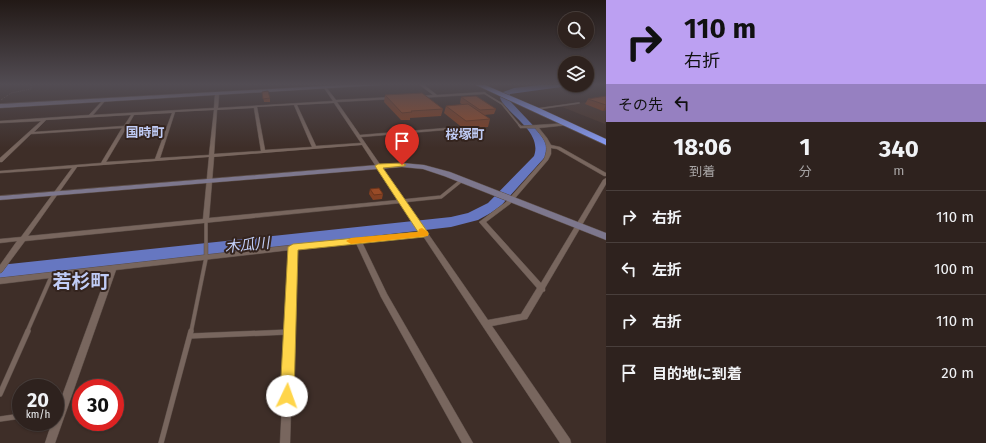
<!DOCTYPE html>
<html lang="ja">
<meta charset="utf-8">
<style>
body{margin:0;font-family:"Fira Sans","Noto Sans JP",sans-serif;background:#3a2f2b;color:#f1f3f6;height:100vh;display:flex;flex-direction:column;font-size:15px;white-space:nowrap}
*{box-sizing:border-box;margin:0}
p{font-size:13px;color:#a7a4a4}
.icon{flex:none;width:22px;height:22px;fill:none;stroke:currentColor;stroke-width:2;stroke-linecap:round;stroke-linejoin:round}
.map{position:relative;flex:1;overflow:hidden}
.drawer{display:flex;flex-direction:column;background:#2e221e;width:380px}
.drawer>*{flex:none}
.guide{background:#bca0f2;color:#111;overflow:hidden}
.tools{position:absolute;left:558px;top:12px;display:grid;gap:8px}
.tools a{display:grid;place-items:center;width:36px;height:36px;border-radius:50%;background:#2e221e;box-shadow:0 1px 3px #0004,0 0 0 1px #493f3c;font-size:20px}
.speed{position:absolute;left:12px;top:379px;display:flex;gap:8px;font-size:20px;font-weight:700;text-align:center}
.speed>*{display:grid;place-content:center;width:52px;height:52px;border-radius:50%;background:#2e221e;box-shadow:0 1px 3px #0004,0 0 0 1px #493f3c;line-height:1}
.speed small{font-size:10px;font-weight:400}
.speed .limit{border:6px solid #d22;background:#fff;color:#111}
.pin{position:absolute;display:grid;place-items:center;width:34px;height:34px;color:#fff;margin:-41px -17px;border-radius:50% 50% 50% 0;rotate:-45deg;box-shadow:0 0 4px #0007}
.pin .icon{rotate:45deg}
.me{position:absolute;width:44px;margin:-22px;rotate:3deg;stroke-linejoin:round;filter:drop-shadow(0 0 3px #0008)}
.turn{display:flex;align-items:center;gap:14px;height:84px;padding:0 12px;font-size:18px}
.turn .icon{width:52px;height:52px;stroke-width:2.5}
.turn b{display:block;font-size:28px;line-height:34px}
.then{display:flex;align-items:center;height:38px;padding:0 12px;background:#0003;gap:8px;font-size:15px}
.eta{display:flex;justify-content:space-evenly;align-items:center;height:68px;text-align:center}
.eta b{font-size:24px;font-weight:700;line-height:28px}
ul{padding:0;list-style:none}
li{display:flex;align-items:center;gap:12px;height:52px;padding:0 12px;border-top:1px solid #493f3c}
li div{flex:1}
li b{display:block;font-size:15px}
li em{font-style:normal}
main{display:flex;flex:1;min-height:0}
.map>svg:first-child{display:block}
</style>
<main>
<div class="map">
<svg width="606" height="443" viewBox="0 0 606 443">
<rect width="100%" height="100%" fill="#3e2e28"/>
<!-- built -->
<polygon fill="#4b362d" points="606,99 605,124 557,105 579,103"/>
<g fill="none" stroke-linecap="round" stroke-linejoin="round">
<!-- river -->
<path fill="#6677c1" fill-rule="evenodd" d="M540 85H576L510 94 508 98 510 101 545 138 547 148 545 157 498 209 478 220 451 227 0 279V265L451 217 468 213 488 203 534 156C542 134 514 118 502 102L500 98 503 92 514 88Z"/>
<!-- lane-far4 casing -->
<g stroke="#5b4d47" stroke-width="2">
<g id="lane-far4">
<polyline points="484,93 502,104 520,126"/>
<polyline points="537,109 579,103"/>
</g>
</g>
<!-- lane-far3 casing -->
<g stroke="#5b4d47" stroke-width="2.5">
<polyline id="lane-far3" points="519,125 521,127"/>
</g>
<!-- lane-far2 casing -->
<g stroke="#5b4d47" stroke-width="4">
<g id="lane-far2">
<polyline points="402,201 441,197 462,180"/>
<polyline points="206,221 206,245"/>
</g>
</g>
<!-- lane-far1 casing -->
<g stroke="#5b4d47" stroke-width="4.5">
<g id="lane-far1">
<polyline points="27,332 52,275"/>
<polyline points="191,332 206,258 206,244"/>
</g>
</g>
<!-- lane casing -->
<g stroke="#5b4d47" stroke-width="6">
<g id="lane">
<polyline points="190,336 288,332"/>
<polyline points="0,394 28,331"/>
<polyline points="0,419 21,416"/>
<polyline points="161,443 191,331"/>
</g>
</g>
<!-- street casing -->
<g stroke="#5b4d47" stroke-width="1">
<g id="street">
<polygon points="420,85 424,85 437,95 484,92 486,93 484,94 419,98 417,97 418,96 433,95"/>
<path d="M326 87 336 100 393 97V99H392L337 102 360 135 446 128 447 129 445 130 361 137 488 320 521 314 537 288 479 222 506 202 544 159C550 144 544 139 535 128H520V126L569 123 570 124 568 125 539 128 547 138 551 145 560 147 606 173V176H604L557 149 551 148V154L548 160 510 204 486 222 541 283 603 180 606 178V184L545 288V291L543 292 527 319 492 326 570 439 571 443H560L423 236 362 242 387 294 473 443H462L381 297 356 243 296 249 290 443H280L290 250 116 270 55 443H45L52 422H55V415L108 271 0 284V278L293 245 420 232 401 203 25 241 2 272 0 273V265L17 241 0 243V239L21 237 72 168 0 173V171L101 163 122 128 31 134 2 162H0V158L41 121 0 123V121L89 115 104 99 106 100 105 101 93 115 214 108 215 94 217 93 219 94 218 108 333 101 324 88ZM334 103 361 143 316 146 297 105ZM294 105 312 147 265 150 257 107ZM254 108 261 151 214 154 217 110ZM214 110 209 155 160 158 175 112ZM172 113 155 159 106 162 134 115ZM131 115 124 126 34 132 46 120ZM362 145 398 200 209 218 214 157ZM209 157 203 219 28 236 77 167Z"/>
</g>
</g>
<!-- secondary casing -->
<g stroke="#5b4d47" stroke-width="1">
<g id="secondary">
<polygon points="344,85 380,85 0,108 0,104"/>
<polygon points="402,163 424,165 450,172 606,233 606,240 444,176 423,169 402,167 0,200 0,196"/>
</g>
</g>
<!-- highway casing -->
<g stroke="#5b4d47" stroke-width="1">
<polygon id="highway" points="476,85 485,85 539,108 606,139 606,145"/>
</g>
<!-- path -->
<polyline stroke="#857772" stroke-width="1" stroke-dasharray="0.5 1.5" stroke-linecap="butt" points="1,100 11,93 31,89 31,85"/>
<!-- lane-far4 -->
<use href="#lane-far4" stroke="#78665e" stroke-width="1.5"/>
<!-- lane-far3 -->
<use href="#lane-far3" stroke="#78665e" stroke-width="2"/>
<!-- lane-far2 -->
<use href="#lane-far2" stroke="#78665e" stroke-width="3"/>
<!-- lane-far1 -->
<use href="#lane-far1" stroke="#78665e" stroke-width="3.5"/>
<!-- lane -->
<use href="#lane" stroke="#78665e" stroke-width="5"/>
<!-- street -->
<use href="#street" fill="#78665e" fill-rule="evenodd"/>
<!-- secondary -->
<use href="#secondary" fill="#7d778d" fill-rule="evenodd"/>
<!-- highway -->
<use href="#highway" fill="#899efa" fill-rule="evenodd"/>
</g>
<!-- wall -->
<g fill="#844022">
<polygon points="262,92 270,98 270,102 264,102"/>
<polygon points="385,95 443,109 441,116 410,118 410,120 401,120 384,102"/>
<polygon points="606,96 606,110 603,111 585,104 588,99"/>
<polygon points="461,97 496,109 494,114 484,115 490,119 488,127 464,129 444,113 446,106 463,105 460,103"/>
<polygon points="370,189 383,194 382,199 373,200 369,194"/>
</g>
<!-- shaded-wall -->
<polygon fill="#6b341b" points="606,105 606,110 603,111"/>
<!-- building -->
<g fill="#994b27" stroke="#6b341b">
<polygon points="268,91 270,98 263,99 262,92"/>
<polygon points="422,93 443,109 411,111 412,112 402,113 385,95"/>
<polygon points="476,96 496,109 480,110 461,97"/>
<polygon points="606,96 606,105 588,99"/>
<polygon points="468,104 490,119 466,121 446,106"/>
<polygon points="379,188 383,194 374,195 370,189"/>
</g>
<!-- sky -->
<linearGradient id="sky" x2="0" y2="1"><stop stop-color="#221916"/><stop offset="0.57" stop-color="#524c53"/><stop offset="1" stop-color="#524c53" stop-opacity="0"/></linearGradient>
<rect width="606" height="148" fill="url(#sky)"/>
<!-- route -->
<polygon fill="#ffd54a" stroke="#a68a30" points="402,163 406,165 404,166 383,168 429,234 424,237 298,250 294,396 292,401 287,403 282,401 280,396 288,247 293,244 418,232 375,166 378,164"/>
<!-- slow -->
<polygon fill="#f59e0b" points="422,228 428,232 428,236 351,244 346,241 351,238 418,232 419,229"/>
<g text-anchor="middle" dominant-baseline="central" stroke-width="4" stroke-linejoin="round" paint-order="stroke">
<!-- far-quarter labels -->
<g font-size="13" font-weight="bold" fill="#c0ccf6" stroke="#34241e">
<text x="145" y="132">国時町</text>
<text x="465" y="134">桜塚町</text>
</g>
<!-- water labels -->
<g font-size="15" font-style="italic" fill="#c1cdf5" stroke="#34241e">
<text transform="translate(247 245) rotate(-6)">木瓜川</text>
</g>
<!-- near-quarter labels -->
<g font-size="19" font-weight="bold" fill="#c0ccf6" stroke="#34241e">
<text x="81" y="281">若杉町</text>
</g>
</g>
</svg>
<div class="tools">
<a><svg class="icon" aria-label="search" viewBox="0 0 24 24"><circle cx="10" cy="10" r="6"/><path d="M15 15l6 6"/></svg></a>
<a><svg class="icon" aria-label="layers" viewBox="0 0 24 24"><path d="M12 4l9 5-9 5-9-5zM3 14l9 5 9-5"/></svg></a>
</div>
<div class="speed"><div>20<small>km/h</small></div><div class="limit">30</div></div>
<div class="pin" style="left:402px;top:165px;background:#d93025"><svg class="icon" aria-label="arrive" viewBox="0 0 24 24"><path d="M6 21V4h12l-3 4 3 4H6"/></svg></div>
<svg class="me" style="left:287px;top:396px" viewBox="-20 -20 40 40"><circle r="19" fill="#fff"/><path d="M0-13L10 11 0 6-10 11z" fill="#ffd54a"/></svg>
</div>
<section class="drawer">
<div class="guide">
<div class="turn"><svg class="icon" aria-label="right" viewBox="0 0 24 24"><path d="M7 20v-9h11M14 6l5 5-5 5"/></svg><div><b>110 m</b>右折</div></div>
<div class="then">その先<svg class="icon" aria-label="left" viewBox="0 0 24 24"><path d="M17 20v-9H6M10 6l-5 5 5 5"/></svg></div>
</div>
<div class="eta">
<div><b>18:06</b><p>到着</p></div>
<div><b>1</b><p>分</p></div>
<div><b>340</b><p>m</p></div>
</div>
<ul>
<li><svg class="icon" aria-label="right" viewBox="0 0 24 24"><path d="M7 20v-9h11M14 6l5 5-5 5"/></svg><div><b>右折</b></div><em>110 m</em></li>
<li><svg class="icon" aria-label="left" viewBox="0 0 24 24"><path d="M17 20v-9H6M10 6l-5 5 5 5"/></svg><div><b>左折</b></div><em>100 m</em></li>
<li><svg class="icon" aria-label="right" viewBox="0 0 24 24"><path d="M7 20v-9h11M14 6l5 5-5 5"/></svg><div><b>右折</b></div><em>110 m</em></li>
<li><svg class="icon" aria-label="arrive" viewBox="0 0 24 24"><path d="M6 21V4h12l-3 4 3 4H6"/></svg><div><b>目的地に到着</b></div><em>20 m</em></li>
</ul>
</section>
</main>
